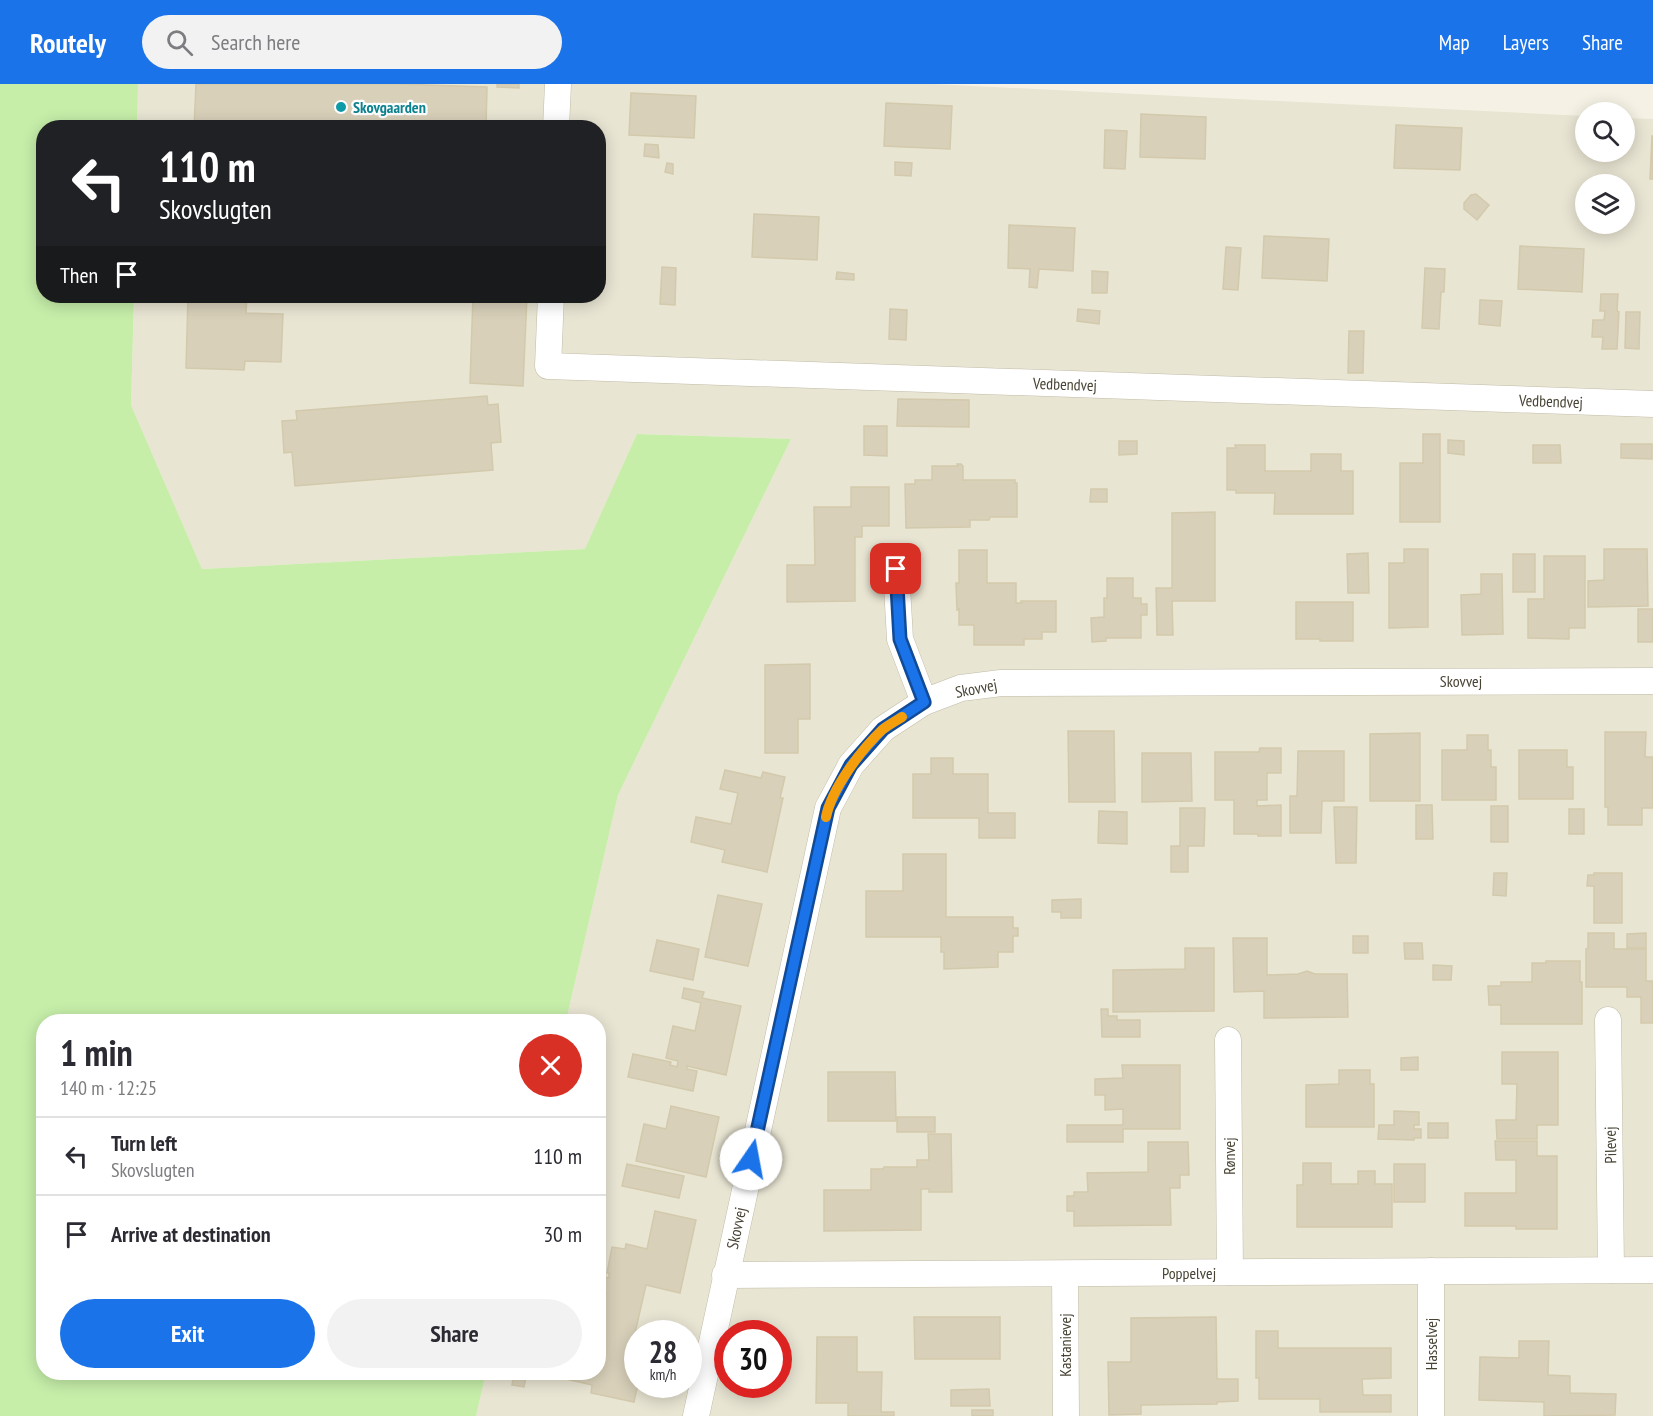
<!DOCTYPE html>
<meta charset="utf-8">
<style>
body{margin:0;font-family:"PT Sans Narrow",sans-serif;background:#f2f2f3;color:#2b2b33;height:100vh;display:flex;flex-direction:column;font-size:22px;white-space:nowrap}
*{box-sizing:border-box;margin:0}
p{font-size:20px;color:#7c7c81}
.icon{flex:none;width:33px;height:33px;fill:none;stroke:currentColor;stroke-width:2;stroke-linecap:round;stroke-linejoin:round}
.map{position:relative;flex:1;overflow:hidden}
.sheet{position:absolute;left:36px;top:930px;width:570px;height:366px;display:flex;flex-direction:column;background:#fff;border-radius:24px;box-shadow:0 3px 15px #0003}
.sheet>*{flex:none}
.top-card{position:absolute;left:36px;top:36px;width:570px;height:183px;border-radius:24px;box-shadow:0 3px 15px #0003;background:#202124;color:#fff;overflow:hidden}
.tools{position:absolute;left:1575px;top:18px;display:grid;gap:12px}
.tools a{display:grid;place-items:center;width:60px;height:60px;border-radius:50%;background:#fff;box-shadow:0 3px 15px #0003;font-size:30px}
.speed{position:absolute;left:624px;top:1236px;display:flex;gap:12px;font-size:30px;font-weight:700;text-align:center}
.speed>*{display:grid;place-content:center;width:78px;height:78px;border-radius:50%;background:#fff;box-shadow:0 3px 15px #0003;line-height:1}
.speed small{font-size:15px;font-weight:400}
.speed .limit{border:9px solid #d22;background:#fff;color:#111}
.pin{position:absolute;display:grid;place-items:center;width:51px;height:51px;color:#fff;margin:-26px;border-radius:12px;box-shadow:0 3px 9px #0006}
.me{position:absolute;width:66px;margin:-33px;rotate:12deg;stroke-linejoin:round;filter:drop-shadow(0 0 4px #0008)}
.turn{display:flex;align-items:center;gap:21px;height:126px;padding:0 24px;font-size:27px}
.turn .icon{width:78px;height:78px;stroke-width:2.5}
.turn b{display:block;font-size:42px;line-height:51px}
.then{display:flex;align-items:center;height:57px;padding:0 24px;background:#0003;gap:12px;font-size:22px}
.round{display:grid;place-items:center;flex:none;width:63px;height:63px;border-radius:32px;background:#f2f2f3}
.head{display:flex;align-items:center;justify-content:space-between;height:102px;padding:0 24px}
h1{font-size:36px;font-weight:600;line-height:45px}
.cta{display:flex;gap:12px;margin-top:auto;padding:12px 24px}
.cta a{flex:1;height:69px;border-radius:36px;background:#1a73e8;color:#fff;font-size:24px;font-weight:600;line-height:69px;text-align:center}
.cta a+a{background:#f2f2f3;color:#2b2b33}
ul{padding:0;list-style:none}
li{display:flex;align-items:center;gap:18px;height:78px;padding:0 24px;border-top:2px solid #e1e1e2}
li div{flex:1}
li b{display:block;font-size:22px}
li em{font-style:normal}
header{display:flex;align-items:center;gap:36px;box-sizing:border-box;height:84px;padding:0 30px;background:#1a73e8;color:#fff}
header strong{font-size:28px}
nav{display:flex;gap:33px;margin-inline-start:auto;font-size:21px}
.search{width:420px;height:54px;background:#f2f2f3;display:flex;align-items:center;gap:15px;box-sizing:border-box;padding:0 21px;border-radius:33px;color:#7c7c81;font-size:22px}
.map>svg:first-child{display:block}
</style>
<header>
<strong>Routely</strong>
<div class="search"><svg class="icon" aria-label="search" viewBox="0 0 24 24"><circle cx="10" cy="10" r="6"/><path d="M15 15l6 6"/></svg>Search here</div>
<nav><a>Map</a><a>Layers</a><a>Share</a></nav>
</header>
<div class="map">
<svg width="1653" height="1332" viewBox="0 0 1653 1332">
<rect width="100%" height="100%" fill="#f5f2e5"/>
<!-- residential -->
<path fill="#e9e5d3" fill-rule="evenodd" d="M138 0H933L1585 32 1586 68H1624L1625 34 1653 35V1332H476L486 1289 598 1288V938L566 937 618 711 791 355 637 350 586 465 202 485 131 321 134 212H598V44L137 43ZM1586 100H1624V140H1586ZM638 1250H688V1300H638ZM728 1250H778V1300H728Z"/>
<!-- green -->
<polygon fill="#c6eea9" points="0,0 138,0 137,43 44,44 44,212 134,212 131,321 202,485 585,465 637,350 791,355 618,711 566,937 44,938 44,1288 486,1289 476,1332 0,1332"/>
<!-- building -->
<g fill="#d8d0b9" stroke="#d3c9ac" stroke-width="1.5">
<polygon points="196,0 397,0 487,3 486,44 194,44"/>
<polygon points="497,0 519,0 519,4 497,3"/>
<polygon points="631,9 696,12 694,54 629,51"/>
<polygon points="886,19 952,22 950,65 884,62"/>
<polygon points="1141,30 1206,33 1205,75 1140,73"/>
<polygon points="1396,41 1462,44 1460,86 1394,84"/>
<polygon points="1105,46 1127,47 1125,85 1104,84"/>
<polygon points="1652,52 1653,52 1653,95 1650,95"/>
<polygon points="645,60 658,61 659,74 644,72"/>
<polygon points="895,78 912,79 911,92 895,91"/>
<polygon points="667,79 673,80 673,90 665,88"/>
<polygon points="1476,110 1489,121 1477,136 1464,125 1464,119 1471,111"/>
<polygon points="754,130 819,133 817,176 752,173"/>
<polygon points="1009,141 1075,144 1073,187 1039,185 1037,204 1029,203 1030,185 1008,184"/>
<polygon points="1264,152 1329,155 1327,197 1262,194"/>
<polygon points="1520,162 1584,165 1582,208 1518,205"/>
<polygon points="1226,163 1241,164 1238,206 1223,205"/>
<polygon points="662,183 676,184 675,221 660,220"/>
<polygon points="1425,184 1445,185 1444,208 1441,208 1439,245 1422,244"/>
<polygon points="1092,187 1108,188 1107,209 1092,209"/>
<polygon points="837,188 854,190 854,196 836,195"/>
<polygon points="1601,210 1618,210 1617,227 1619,228 1617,265 1602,265 1603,253 1592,253 1593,236 1604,236 1605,227 1600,227"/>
<polygon points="188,212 247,212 246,229 283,230 281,278 245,277 244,286 186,284"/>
<polygon points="473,212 527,212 523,302 470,299"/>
<polygon points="1480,216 1502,217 1500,242 1479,240"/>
<polygon points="890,225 907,226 906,256 889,255"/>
<polygon points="1078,225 1100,227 1099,240 1077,237"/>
<polygon points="1626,228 1640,228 1639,265 1625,264"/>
<polygon points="1349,247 1364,247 1363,289 1348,289"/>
<polygon points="487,312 488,321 498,320 501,358 491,359 493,386 295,402 292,368 284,369 282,337 297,336 296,327"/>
<polygon points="898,315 969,316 969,343 897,342"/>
<polygon points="864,342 887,342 887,372 864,371"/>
<polygon points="1423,350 1440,350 1440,438 1400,438 1400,379 1423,379"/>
<polygon points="1448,356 1464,357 1464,371 1448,369"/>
<polygon points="1119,357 1137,357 1137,370 1119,371"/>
<polygon points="1621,360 1652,360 1652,375 1621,374"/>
<polygon points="1235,361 1265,361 1265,387 1311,387 1311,370 1341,370 1341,387 1353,387 1353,430 1274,430 1275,409 1236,409 1236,406 1227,406 1227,364 1236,364"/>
<polygon points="1533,361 1560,361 1561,379 1533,379"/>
<polygon points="957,380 961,380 963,382 963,396 1015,396 1015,399 1017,399 1017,433 990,433 989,436 970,436 970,443 906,444 905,400 915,400 915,396 932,396 932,382 958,382"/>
<polygon points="851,403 889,403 889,442 862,442 862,453 855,453 855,517 787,518 787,481 815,481 814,423 851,423"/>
<polygon points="1091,405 1107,405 1107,418 1090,418"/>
<polygon points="1215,428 1215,517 1172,517 1173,551 1157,551 1156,504 1172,504 1172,429"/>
<polygon points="1404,465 1428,465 1428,543 1389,544 1389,479 1404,479"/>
<polygon points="1604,465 1647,465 1648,522 1588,523 1588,497 1604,496"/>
<polygon points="959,466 987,466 987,499 1016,499 1016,519 1022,519 1021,517 1056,517 1056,548 1042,548 1042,555 1024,555 1024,561 974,561 974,541 959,541 959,525 957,526 956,499 959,499"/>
<polygon points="1368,469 1369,509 1348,509 1347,470"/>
<rect x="1513" y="470" width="22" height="38"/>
<polygon points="1544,472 1585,472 1585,544 1569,544 1569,555 1528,554 1528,515 1544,515"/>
<polygon points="1481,490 1502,490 1503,550 1462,551 1461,511 1481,510"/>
<polygon points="1107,494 1133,494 1133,514 1141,514 1141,520 1147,520 1147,531 1141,531 1141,554 1106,554 1106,557 1092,558 1091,534 1104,533 1104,514 1107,514"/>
<polygon points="1296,518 1353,518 1353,557 1320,557 1320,555 1296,555"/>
<rect x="1638" y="525" width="15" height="33"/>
<polygon points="810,580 810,635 798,635 798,669 765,669 765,581"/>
<polygon points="1068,647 1114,647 1115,718 1069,718"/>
<polygon points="1605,648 1646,648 1645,673 1653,673 1653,724 1642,724 1642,741 1608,741 1608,723 1605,723"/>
<polygon points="1420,649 1420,717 1370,717 1370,650"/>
<polygon points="1467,651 1488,651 1488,666 1491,666 1491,683 1496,683 1496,716 1442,716 1442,666 1467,666"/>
<polygon points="1260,664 1281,664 1281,689 1267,689 1267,716 1257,716 1257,722 1281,721 1281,752 1258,752 1258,750 1234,750 1234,716 1215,716 1215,668 1259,668"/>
<polygon points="1519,666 1567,666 1567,683 1573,683 1573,715 1519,715"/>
<polygon points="1298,667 1344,667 1344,717 1322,717 1321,749 1290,749 1290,712 1297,712"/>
<polygon points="1142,669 1191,669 1192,717 1142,718"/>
<polygon points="931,674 953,674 953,690 988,690 988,729 1015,729 1015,754 979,754 979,734 913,734 913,690 931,690"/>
<polygon points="725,686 761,694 763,688 785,693 780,714 783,714 767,788 722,778 725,766 691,758 696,733 731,740 738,709 720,705"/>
<polygon points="1416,721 1432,721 1433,755 1416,755"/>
<rect x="1491" y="722" width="17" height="36"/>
<polygon points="1334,723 1357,723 1356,779 1336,779"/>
<polygon points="1180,724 1205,724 1204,762 1188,762 1188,788 1171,788 1171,762 1180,762"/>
<rect x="1569" y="725" width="15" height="25"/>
<polygon points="1099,727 1127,728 1127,760 1098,759"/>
<polygon points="903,770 946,770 946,833 1013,833 1013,844 1018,844 1018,852 1013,852 1013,868 998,868 998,883 944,885 944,868 941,868 941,853 866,853 866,807 903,807"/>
<polygon points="1494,789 1507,789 1506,812 1493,811"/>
<polygon points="1594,789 1622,789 1622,839 1594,839 1594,802 1587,802 1588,791 1594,791"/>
<polygon points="718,811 762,820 748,882 705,873"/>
<polygon points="1081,815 1081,834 1061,834 1061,828 1052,828 1052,816"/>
<polygon points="1588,849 1614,849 1614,865 1646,865 1646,897 1653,897 1653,939 1641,939 1641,913 1627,913 1627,903 1586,903 1586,865 1588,864"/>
<polygon points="1646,849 1646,864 1627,864 1627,850"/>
<rect x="1353" y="852" width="15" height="17"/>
<polygon points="1233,854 1267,854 1267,891 1298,890 1307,887 1315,890 1347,890 1348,933 1264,934 1264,907 1234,908"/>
<polygon points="657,856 699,865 693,896 650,887"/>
<polygon points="1404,859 1422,859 1423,875 1405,875"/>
<polygon points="1185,864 1214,864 1214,927 1113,928 1113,886 1185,885"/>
<polygon points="1546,877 1580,877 1580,898 1582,898 1582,940 1501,940 1501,921 1489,921 1488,902 1501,902 1501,898 1532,898 1532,879 1546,879"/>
<polygon points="1433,881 1452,882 1451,896 1433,896"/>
<polygon points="684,904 704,908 702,914 741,922 726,991 687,982 687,985 697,987 693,1007 628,993 633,970 671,978 670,981 677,983 678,977 666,974 673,942 695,947 701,919 682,914"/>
<polygon points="1101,925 1108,925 1108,932 1117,932 1117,936 1140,936 1140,953 1102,953"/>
<polygon points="1502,968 1558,968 1558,1041 1537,1041 1537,1055 1497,1055 1496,1036 1516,1036 1517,1000 1502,1000"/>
<polygon points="1418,973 1418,986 1401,986 1401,974"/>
<polygon points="1122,981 1180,981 1180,1045 1123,1045 1123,1058 1067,1058 1067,1041 1123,1041 1123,1025 1105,1026 1105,1011 1095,1011 1095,995 1123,994"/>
<polygon points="1339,986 1370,986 1370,1000 1374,1000 1374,1043 1306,1043 1306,1001 1339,1000"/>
<polygon points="828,988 895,988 896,1037 828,1037"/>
<polygon points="671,1022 719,1033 706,1093 636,1077 644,1040 666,1045"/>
<polygon points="1394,1027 1419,1028 1419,1041 1414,1041 1414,1045 1421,1045 1421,1054 1414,1054 1414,1056 1378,1055 1379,1041 1394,1041"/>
<rect x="897" y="1033" width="38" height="15"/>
<rect x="1428" y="1039" width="20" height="15"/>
<polygon points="928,1050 951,1050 952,1108 929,1108 929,1105 921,1105 921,1146 824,1147 824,1106 871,1106 871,1085 883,1085 884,1083 917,1083 917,1076 929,1076"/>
<polygon points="1495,1057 1537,1057 1537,1072 1557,1072 1557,1145 1516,1145 1516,1142 1465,1142 1465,1109 1516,1109 1516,1076 1496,1076"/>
<polygon points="1148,1058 1188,1058 1189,1091 1180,1091 1180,1104 1170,1104 1171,1141 1074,1142 1074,1127 1067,1127 1067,1112 1074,1112 1074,1108 1088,1108 1087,1089 1148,1088"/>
<polygon points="1303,1079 1331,1079 1331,1100 1358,1100 1358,1087 1375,1087 1375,1100 1392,1100 1392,1143 1297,1143 1297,1101 1303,1101"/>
<polygon points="627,1080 684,1092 679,1114 622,1102"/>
<rect x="1394" y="1080" width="31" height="38"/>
<polygon points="655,1127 696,1136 680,1209 646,1201 635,1249 639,1250 638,1300 634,1318 591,1309 592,1301 557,1293 558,1288 598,1288 598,1233 602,1212 605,1212 606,1209 598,1207 600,1192 609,1194 609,1189 607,1189 612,1163 625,1165 626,1160 647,1165"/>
<polygon points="914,1233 1000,1233 1000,1275 915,1275"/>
<polygon points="1216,1233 1217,1295 1238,1295 1238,1317 1217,1318 1217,1320 1141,1321 1141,1330 1109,1331 1108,1278 1131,1278 1131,1234"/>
<polygon points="1256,1247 1278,1247 1278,1264 1391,1264 1391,1294 1362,1295 1363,1311 1391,1311 1391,1328 1320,1328 1320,1315 1259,1315 1259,1294 1256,1294"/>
<polygon points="817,1253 857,1253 857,1288 882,1288 881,1328 894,1328 894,1332 848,1332 848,1319 816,1319"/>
<polygon points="1519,1257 1549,1257 1548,1291 1570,1292 1570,1309 1616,1310 1615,1331 1544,1332 1544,1318 1479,1316 1480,1273 1519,1274"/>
<polygon points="514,1288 527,1288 524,1303 512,1301"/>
<polygon points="989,1305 990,1322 951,1322 951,1306"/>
<rect x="972" y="1326" width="21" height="6"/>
</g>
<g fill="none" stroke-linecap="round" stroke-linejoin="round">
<!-- minor casing -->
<g stroke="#c1bca7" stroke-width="27">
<g id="minor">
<polyline points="556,44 558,0"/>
<polyline points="551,212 548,282 1653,320"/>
<polyline points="896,485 900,555 924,618"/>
<polyline points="1608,936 1611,1186"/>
<polyline points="1228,956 1230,1188"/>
<polyline points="1431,1187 1431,1332"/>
<polyline points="1065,1190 1066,1332"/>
<polyline points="725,1191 1653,1186"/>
<polyline points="696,1332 828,724 851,681 883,645 924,618 961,604 1001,599 1653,597"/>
</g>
</g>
<!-- minor -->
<use href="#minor" stroke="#fff" stroke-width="26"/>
</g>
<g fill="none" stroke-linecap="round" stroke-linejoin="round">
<!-- route casing -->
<g stroke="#114b97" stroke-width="15">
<polyline id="route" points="751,1075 828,724 851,681 883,645 924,618 900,555 896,485"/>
</g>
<!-- route -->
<use href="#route" stroke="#1a73e8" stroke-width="10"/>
<!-- slow -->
<path stroke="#f59e0b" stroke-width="10" d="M826 733C832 704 861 666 882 646 888 641 896 637 902 633"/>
</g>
<!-- markers -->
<circle fill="#0f9aa8" stroke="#fff" stroke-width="2" cx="341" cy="23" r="6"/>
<g text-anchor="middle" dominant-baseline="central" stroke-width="4.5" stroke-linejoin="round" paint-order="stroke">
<!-- culture labels -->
<g font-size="16" font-weight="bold" fill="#0d838f" stroke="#fff" text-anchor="start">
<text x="353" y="23">Skovgaarden</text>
</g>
<!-- street labels -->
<g font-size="16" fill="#484334" stroke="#fff">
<text transform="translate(1065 300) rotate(2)">Vedbendvej</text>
<text transform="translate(1551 317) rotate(2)">Vedbendvej</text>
<text x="1461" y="597">Skovvej</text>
<text transform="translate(976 604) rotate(-11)">Skovvej</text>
<text transform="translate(1610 1061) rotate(-91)">Pilevej</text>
<text transform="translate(1229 1072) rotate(-90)">Rønvej</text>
<text transform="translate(736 1144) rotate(-78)">Skovvej</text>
<text x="1189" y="1189">Poppelvej</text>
<text transform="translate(1431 1260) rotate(-90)">Hasselvej</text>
<text transform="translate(1065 1261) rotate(-90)">Kastanievej</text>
</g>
</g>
</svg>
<div class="tools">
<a><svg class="icon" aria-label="search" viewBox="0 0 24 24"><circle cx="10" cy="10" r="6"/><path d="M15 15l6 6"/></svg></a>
<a><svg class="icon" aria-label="layers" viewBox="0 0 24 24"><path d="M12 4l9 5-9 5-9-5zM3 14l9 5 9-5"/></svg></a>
</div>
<div class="speed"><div>28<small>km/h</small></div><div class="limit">30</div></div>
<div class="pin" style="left:896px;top:485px;background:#d93025"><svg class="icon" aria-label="arrive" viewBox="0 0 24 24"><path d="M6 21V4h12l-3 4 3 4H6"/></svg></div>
<svg class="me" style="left:751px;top:1075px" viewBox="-20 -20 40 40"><circle r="19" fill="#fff"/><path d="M0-13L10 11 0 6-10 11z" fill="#1a73e8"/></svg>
<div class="top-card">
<div class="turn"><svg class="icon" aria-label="left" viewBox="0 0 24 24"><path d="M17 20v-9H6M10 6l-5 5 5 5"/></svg><div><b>110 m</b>Skovslugten</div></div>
<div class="then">Then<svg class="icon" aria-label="arrive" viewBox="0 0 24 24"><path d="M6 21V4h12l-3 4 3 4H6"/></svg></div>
</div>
<section class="sheet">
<div class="head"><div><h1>1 min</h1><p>140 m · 12:25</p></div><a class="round" style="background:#d93025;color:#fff"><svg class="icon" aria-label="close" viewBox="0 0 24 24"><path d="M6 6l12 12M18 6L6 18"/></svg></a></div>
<ul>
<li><svg class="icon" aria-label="left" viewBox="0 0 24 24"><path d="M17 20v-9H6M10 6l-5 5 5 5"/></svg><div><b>Turn left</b><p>Skovslugten</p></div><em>110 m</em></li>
<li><svg class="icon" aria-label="arrive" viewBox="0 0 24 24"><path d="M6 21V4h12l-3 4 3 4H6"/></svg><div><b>Arrive at destination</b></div><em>30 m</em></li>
</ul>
<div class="cta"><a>Exit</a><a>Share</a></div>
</section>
</div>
